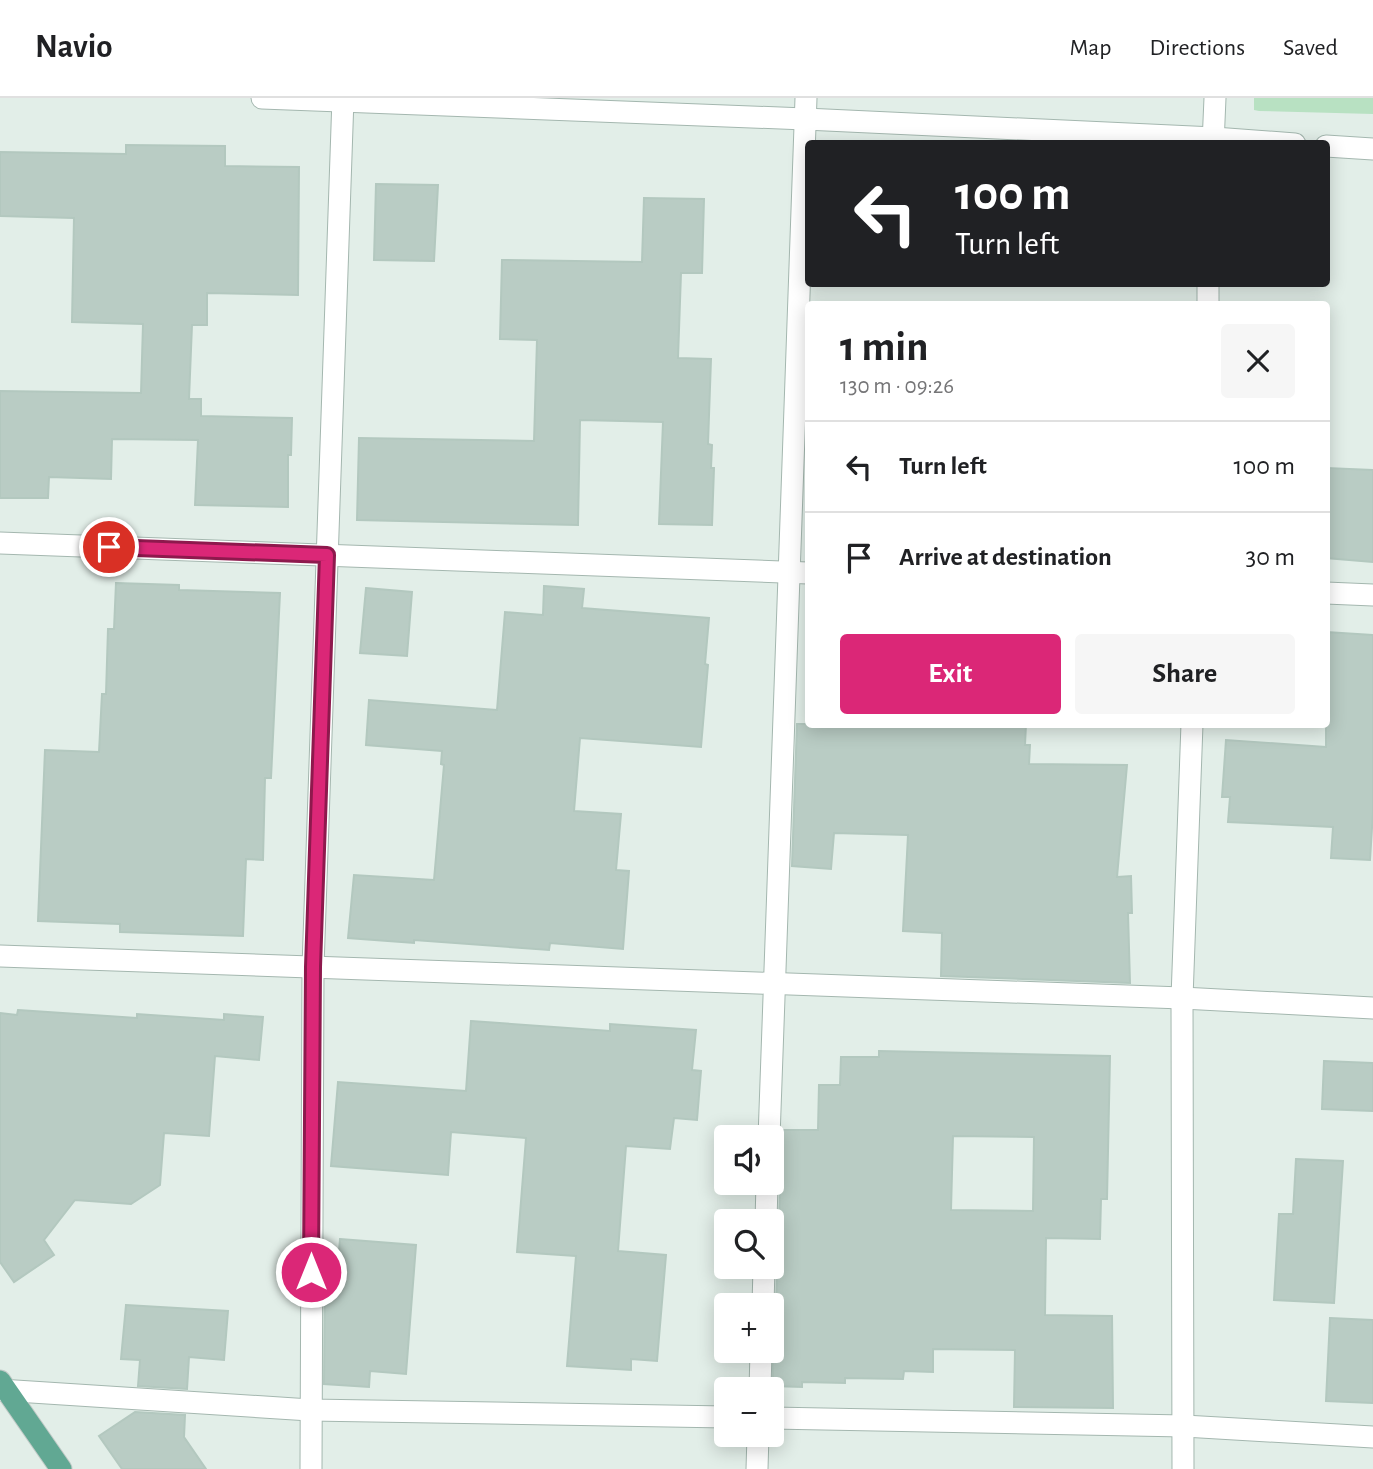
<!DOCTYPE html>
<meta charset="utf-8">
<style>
body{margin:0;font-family:"Alegreya Sans",sans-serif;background:#f6f6f6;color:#202124;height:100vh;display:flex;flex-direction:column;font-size:26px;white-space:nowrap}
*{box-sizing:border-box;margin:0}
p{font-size:23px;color:#757577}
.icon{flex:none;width:38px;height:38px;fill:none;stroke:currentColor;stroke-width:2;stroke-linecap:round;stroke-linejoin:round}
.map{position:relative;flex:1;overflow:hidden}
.details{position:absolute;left:805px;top:203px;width:525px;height:427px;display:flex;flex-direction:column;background:#fff;border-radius:7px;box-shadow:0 4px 18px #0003}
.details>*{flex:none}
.guide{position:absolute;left:805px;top:42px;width:525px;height:147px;border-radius:7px;box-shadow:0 4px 18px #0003;background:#202124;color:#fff;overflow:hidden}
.tools{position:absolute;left:714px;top:1027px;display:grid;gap:14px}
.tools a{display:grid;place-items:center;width:70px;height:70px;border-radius:7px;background:#fff;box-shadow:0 4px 18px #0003;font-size:35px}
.pin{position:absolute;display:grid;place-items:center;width:60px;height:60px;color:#fff;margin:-30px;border:4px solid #fff;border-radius:50%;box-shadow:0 2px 7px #0007}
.me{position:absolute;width:77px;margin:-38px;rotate:0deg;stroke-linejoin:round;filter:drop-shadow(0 0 5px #0008)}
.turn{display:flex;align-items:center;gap:24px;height:147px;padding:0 35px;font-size:32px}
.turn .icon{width:91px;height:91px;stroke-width:2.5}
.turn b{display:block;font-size:49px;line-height:60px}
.round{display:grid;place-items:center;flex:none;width:74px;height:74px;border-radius:7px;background:#f6f6f6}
.overview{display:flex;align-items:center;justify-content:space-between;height:119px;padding:0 35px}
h1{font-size:42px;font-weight:600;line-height:52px}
.primary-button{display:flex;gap:14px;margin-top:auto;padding:14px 35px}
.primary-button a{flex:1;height:80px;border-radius:7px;background:#db2777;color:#fff;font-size:28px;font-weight:600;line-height:80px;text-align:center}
.primary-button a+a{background:#f6f6f6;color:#202124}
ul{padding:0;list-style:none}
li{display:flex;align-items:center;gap:21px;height:91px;padding:0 35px;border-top:2px solid #e0e0e0}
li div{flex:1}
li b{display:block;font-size:26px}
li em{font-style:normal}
header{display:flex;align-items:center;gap:42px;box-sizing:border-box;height:98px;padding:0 35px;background:#fff;border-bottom:2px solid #e0e0e0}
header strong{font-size:33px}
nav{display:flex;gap:38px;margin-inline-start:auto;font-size:24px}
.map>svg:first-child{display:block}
</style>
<header>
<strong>Navio</strong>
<nav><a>Map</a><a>Directions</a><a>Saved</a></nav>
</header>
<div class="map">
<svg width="1373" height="1371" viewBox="0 0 1373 1371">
<rect width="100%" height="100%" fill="#e2eee8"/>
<!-- green -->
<polygon fill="#b8e1c2" points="1254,0 1373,0 1373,16 1259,13 1254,12"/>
<!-- building -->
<g fill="#b9ccc4" stroke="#b3c8bf" stroke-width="2" fill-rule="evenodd">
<polygon points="126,47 225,48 225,68 299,69 298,197 207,195 207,227 192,227 189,301 201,301 201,318 292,320 291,357 288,357 288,409 195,407 198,342 112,341 111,381 49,379 48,400 0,400 0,293 141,295 143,226 72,224 74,120 0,118 0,54 126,56"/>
<polygon points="376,86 438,87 434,163 374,162"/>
<polygon points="644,100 704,101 702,175 681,175 678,260 711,261 708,346 712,347 711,370 714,370 712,427 659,426 663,324 580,322 578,427 357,422 359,340 534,343 537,242 500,241 502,162 642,164"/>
<polygon points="1326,370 1373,372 1373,464 1326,460"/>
<polygon points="116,485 179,487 179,492 280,495 271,680 265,680 263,762 246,761 243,838 120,834 120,826 38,823 45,652 99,654 102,596 106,596 108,531 114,531"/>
<polygon points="544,488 584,491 582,510 709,520 705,566 708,567 701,649 580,640 574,713 621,716 616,772 629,773 623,851 550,845 549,852 414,842 414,845 348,840 354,777 434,782 444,667 441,666 442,653 366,647 369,602 497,612 505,514 543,517"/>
<polygon points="366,490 412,494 407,558 360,555"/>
<polygon points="1326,534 1373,537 1373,714 1370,762 1331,760 1333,729 1228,724 1230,699 1222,699 1226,642 1326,649"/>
<polygon points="797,626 1026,626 1025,647 1030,647 1029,666 1127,667 1117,779 1131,778 1132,815 1128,815 1130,885 941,878 942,835 903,833 908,737 834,735 831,771 792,768"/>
<polygon points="18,912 137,920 137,916 224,922 224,916 263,919 259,962 215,958 209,1038 164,1035 160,1087 131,1106 75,1102 44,1142 54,1157 14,1184 0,1164 0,915 17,917"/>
<polygon points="471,923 610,933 610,926 696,932 692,972 701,973 697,1022 674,1020 670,1051 626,1048 618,1153 666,1157 657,1263 631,1261 631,1272 567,1268 576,1158 517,1154 526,1040 451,1034 448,1077 331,1068 338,984 466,993"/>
<path d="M879 953 1110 958 1107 1101H1101L1100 1141 1046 1140 1045 1217 1112 1218 1113 1310 1014 1309 1015 1252 933 1251V1274L904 1273 903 1281 845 1280V1285L802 1284V1289L773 1288 772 1217 776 1208 777 1169 772 1159V1136L779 1125 780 1085 778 1078 774 1074V1052L780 1046 782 1032H818L819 987H840L841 959H879ZM953 1038 1034 1039 1033 1113 951 1112Z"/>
<polygon points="1324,963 1373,965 1373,1013 1322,1011"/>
<polygon points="1296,1061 1343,1063 1334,1205 1274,1202 1279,1116 1293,1116"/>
<polygon points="340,1141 416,1147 406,1276 370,1273 369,1289 324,1286 325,1164 338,1166"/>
<polygon points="126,1207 228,1213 224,1262 189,1259 187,1291 138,1288 140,1262 121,1261"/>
<polygon points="1330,1220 1373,1222 1373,1305 1326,1303"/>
<polygon points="135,1314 185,1317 184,1339 206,1371 122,1371 99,1338"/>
</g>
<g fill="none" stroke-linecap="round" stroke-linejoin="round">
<!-- minor casing -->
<g stroke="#a4b7af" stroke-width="23">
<g id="minor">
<polyline points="262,0 805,21 1214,40 1295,46"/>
<polyline points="1213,46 1215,0"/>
<polyline points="1326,48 1373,51"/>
<polyline points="1208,206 1208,186"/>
<polyline points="0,445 808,475"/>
<polyline points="1326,495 1373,497"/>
<polyline points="0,858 1182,900 1373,910"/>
<polyline points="769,1040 806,0"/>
<polyline points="766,1124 767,1085"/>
<polyline points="763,1208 764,1169"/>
<polyline points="0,1292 310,1312 726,1319"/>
<polyline points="760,1292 761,1253"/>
<polyline points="772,1320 1184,1328 1373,1339"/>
<polyline points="311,1371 313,869 343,0"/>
<polyline points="757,1371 758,1337"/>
<polyline points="1183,1371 1182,900 1192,626"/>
</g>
</g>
<!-- major casing -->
<g stroke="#c1cac7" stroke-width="23">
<polyline id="major" points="0,1283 61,1371"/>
</g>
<!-- minor -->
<use href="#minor" stroke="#fff" stroke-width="21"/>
<!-- major -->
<use href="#major" stroke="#61a893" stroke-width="21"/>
</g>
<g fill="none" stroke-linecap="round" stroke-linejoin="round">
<!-- route casing -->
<g stroke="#8e194d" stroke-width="18">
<polyline id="route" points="109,449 327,457 313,869 311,1174"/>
</g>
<!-- route -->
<use href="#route" stroke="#db2777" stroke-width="12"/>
</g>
</svg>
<div class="tools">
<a><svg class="icon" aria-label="sound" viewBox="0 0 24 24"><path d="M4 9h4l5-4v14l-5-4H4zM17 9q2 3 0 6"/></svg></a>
<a><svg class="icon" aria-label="search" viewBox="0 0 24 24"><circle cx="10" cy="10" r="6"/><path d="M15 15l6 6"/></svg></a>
<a>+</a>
<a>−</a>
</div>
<div class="pin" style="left:109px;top:449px;background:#d93025"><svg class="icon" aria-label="arrive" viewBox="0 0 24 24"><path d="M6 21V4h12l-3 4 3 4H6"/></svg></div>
<svg class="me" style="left:311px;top:1174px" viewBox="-20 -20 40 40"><circle r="17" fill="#db2777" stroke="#fff" stroke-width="3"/><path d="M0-11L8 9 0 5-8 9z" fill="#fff"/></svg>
<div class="guide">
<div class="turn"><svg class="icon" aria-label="left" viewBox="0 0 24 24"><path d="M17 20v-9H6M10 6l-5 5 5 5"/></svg><div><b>100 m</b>Turn left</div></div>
</div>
<section class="details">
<div class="overview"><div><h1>1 min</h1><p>130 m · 09:26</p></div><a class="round"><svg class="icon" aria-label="close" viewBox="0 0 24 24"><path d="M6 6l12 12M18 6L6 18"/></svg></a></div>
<ul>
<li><svg class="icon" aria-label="left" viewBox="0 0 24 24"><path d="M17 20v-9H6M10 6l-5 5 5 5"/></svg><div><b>Turn left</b></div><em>100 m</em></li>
<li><svg class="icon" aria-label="arrive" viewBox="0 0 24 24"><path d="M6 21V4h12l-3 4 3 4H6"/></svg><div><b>Arrive at destination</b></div><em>30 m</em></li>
</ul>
<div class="primary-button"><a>Exit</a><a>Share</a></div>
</section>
</div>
